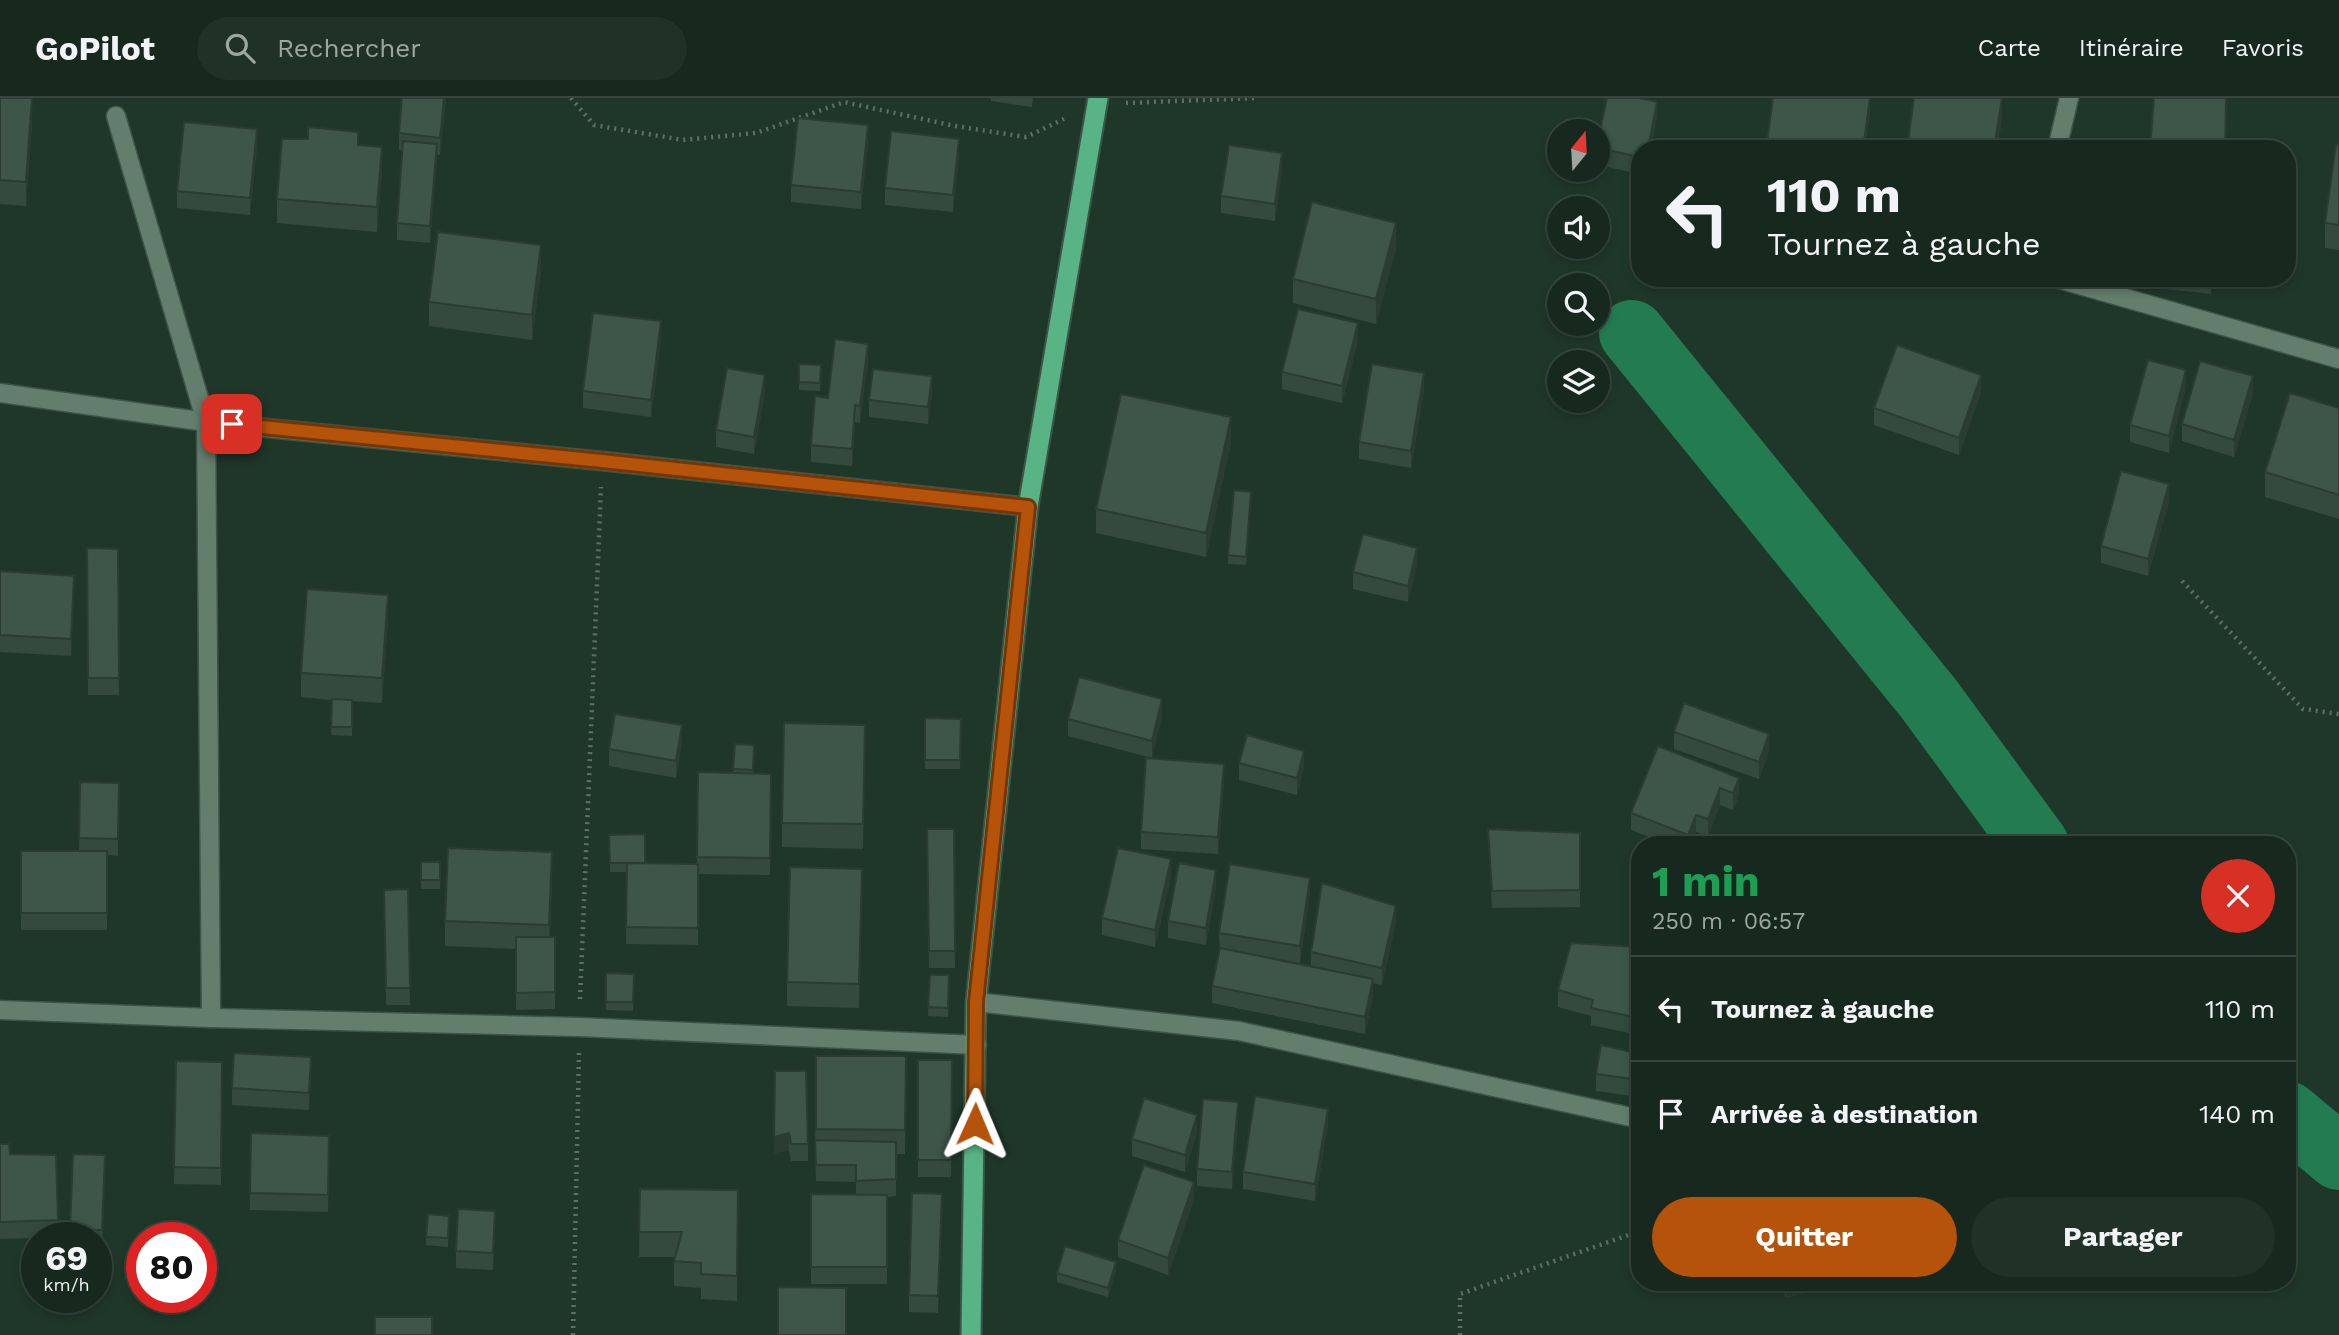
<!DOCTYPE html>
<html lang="fr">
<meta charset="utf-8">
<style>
body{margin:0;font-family:"Work Sans",sans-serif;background:#203128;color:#f1f3f6;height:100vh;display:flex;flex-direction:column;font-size:26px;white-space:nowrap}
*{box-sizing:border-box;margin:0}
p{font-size:23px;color:#9ea6a4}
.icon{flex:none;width:38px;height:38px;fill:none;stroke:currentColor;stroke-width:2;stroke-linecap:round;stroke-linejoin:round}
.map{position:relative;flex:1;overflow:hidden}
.details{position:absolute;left:1631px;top:738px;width:665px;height:455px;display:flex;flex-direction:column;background:#17291f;border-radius:28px;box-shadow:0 4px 10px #0003,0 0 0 2px #36453d}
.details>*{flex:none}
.top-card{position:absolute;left:1631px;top:42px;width:665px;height:147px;border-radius:28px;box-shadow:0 4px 10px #0003,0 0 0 2px #36453d;background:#17291f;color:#f1f3f6;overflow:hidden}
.needle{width:46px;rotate:18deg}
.tools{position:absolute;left:1547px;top:21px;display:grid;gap:14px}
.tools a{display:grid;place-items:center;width:63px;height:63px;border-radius:50%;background:#17291f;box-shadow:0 4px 10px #0003,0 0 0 2px #36453d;font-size:35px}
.speed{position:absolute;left:21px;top:1124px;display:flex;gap:14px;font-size:35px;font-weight:700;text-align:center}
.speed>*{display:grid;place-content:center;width:91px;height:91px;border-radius:50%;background:#17291f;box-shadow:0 4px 10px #0003,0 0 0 2px #36453d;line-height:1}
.speed small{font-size:18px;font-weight:400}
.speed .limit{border:10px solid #d22;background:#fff;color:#111}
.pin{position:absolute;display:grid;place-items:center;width:60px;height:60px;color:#fff;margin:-30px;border-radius:14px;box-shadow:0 4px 10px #0006}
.me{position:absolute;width:77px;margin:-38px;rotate:1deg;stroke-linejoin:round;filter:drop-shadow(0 0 5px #0008)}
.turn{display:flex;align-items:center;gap:24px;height:147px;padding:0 21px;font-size:32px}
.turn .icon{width:91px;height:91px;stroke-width:2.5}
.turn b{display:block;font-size:49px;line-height:60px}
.round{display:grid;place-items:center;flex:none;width:74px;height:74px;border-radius:37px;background:#203128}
.overview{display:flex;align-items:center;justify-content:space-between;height:119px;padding:0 21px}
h1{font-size:42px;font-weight:700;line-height:52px;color:#1e9e55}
.action{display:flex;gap:14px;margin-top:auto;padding:14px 21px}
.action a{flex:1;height:80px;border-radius:42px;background:#b45309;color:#fff;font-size:28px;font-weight:700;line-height:80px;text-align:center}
.action a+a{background:#203128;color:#f1f3f6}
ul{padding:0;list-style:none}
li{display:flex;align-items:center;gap:21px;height:105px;padding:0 21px;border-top:2px solid #36453d}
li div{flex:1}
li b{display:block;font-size:26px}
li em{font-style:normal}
header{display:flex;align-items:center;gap:42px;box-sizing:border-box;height:98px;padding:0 35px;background:#17291f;border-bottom:2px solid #36453d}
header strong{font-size:33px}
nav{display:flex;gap:38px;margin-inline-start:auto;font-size:24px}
.search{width:490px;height:63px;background:#203128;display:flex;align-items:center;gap:18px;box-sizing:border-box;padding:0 24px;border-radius:38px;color:#9ea6a4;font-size:26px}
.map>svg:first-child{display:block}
</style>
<header>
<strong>GoPilot</strong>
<div class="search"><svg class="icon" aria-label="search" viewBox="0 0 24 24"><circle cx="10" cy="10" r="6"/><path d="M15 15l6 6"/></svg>Rechercher</div>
<nav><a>Carte</a><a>Itinéraire</a><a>Favoris</a></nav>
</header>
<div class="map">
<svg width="2339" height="1237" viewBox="0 0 2339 1237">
<rect width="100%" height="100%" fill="#1f3729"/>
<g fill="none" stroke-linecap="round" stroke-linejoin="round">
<!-- river -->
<g stroke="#237c51" stroke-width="66">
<polyline points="1632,235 1929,601 2036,747"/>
<polyline points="2287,1016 2339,1059"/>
</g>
<!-- minor casing -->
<g stroke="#3d5448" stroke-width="21">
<g id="minor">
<polyline points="116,18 206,324 211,920"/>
<polyline points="2057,51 2069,0"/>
<polyline points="2055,180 2339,261"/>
<polyline points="0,295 206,324 602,363 1028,409"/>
<polyline points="976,904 1239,933 1640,1021"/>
<polyline points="0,912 211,920 579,929 977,947"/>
</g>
</g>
<!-- trunk casing -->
<g stroke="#3d5448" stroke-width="23">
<polyline id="trunk" points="971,1237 976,904 1028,409 1098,0"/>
</g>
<!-- path -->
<g stroke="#5c7165" stroke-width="4.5" stroke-dasharray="2 5" stroke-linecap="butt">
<polyline points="571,0 594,27 683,42 756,35 844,4 955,28 1026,39 1064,21"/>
<polyline points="1126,5 1256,0"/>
<polyline points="2182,483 2303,611 2339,616"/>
<polyline points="580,901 601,389"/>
<polyline points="573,1237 579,955"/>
<polyline points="1460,1237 1460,1196 1640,1133"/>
</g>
<!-- minor -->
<use href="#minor" stroke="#637e6d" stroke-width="18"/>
<!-- trunk -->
<use href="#trunk" stroke="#58b484" stroke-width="19"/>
</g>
<!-- wall -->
<g fill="#344a3d">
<polygon points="0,0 32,24 26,108 0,106"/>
<polygon points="446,0 440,57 437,56 430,145 397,142 397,125 403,53 399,52 399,35"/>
<polygon points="991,0 1033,0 1032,9 991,3"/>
<polygon points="1870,0 1870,13 1865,51 1767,51 1767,44"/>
<polygon points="1657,21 1640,51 1640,76 1598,67 1598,42"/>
<polygon points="308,29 358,47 382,73 377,134 277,125 277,101 308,41"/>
<polygon points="868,44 861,111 791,104 791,87"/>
<polygon points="2339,47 2339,152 2325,150 2325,125"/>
<polygon points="257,48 250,117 177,110 177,93"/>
<polygon points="959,58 953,114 885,107 885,90"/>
<polygon points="1282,72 1275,123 1221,115 1221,98"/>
<polygon points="1396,150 1376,226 1293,205 1293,181"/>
<polygon points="541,172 532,242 429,228 429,204"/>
<polygon points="2119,180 2212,180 2211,196 2119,186"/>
<polygon points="661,240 651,319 583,310 583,293"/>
<polygon points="1358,242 1342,305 1282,291 1282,274"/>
<polygon points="868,263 860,325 855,324 852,368 811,364 811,347 828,300"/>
<polygon points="799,266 821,275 820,293 799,292"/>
<polygon points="2186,289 2169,355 2130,344 2130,327"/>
<polygon points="1424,292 1411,370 1359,361 1359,344"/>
<polygon points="765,294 754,356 716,349 716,332"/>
<polygon points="1981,294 1959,357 1874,327 1874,310"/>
<polygon points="932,295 928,326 869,319 869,302"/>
<polygon points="2253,295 2234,359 2182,343 2182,326"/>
<polygon points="2339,310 2339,421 2265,399 2265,374"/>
<polygon points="1231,344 1206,459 1096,435 1096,411"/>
<polygon points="1251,402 1246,467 1228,466 1228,457"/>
<polygon points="2169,403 2148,478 2101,465 2101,448"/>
<polygon points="87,450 118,451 119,597 88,597"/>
<polygon points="1417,467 1408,504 1353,491 1353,474"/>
<polygon points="0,473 74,494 71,558 0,554"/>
<polygon points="388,522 382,605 352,603 352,638 331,637 332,602 301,599 301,575"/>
<polygon points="1162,618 1152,660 1068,638 1068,621"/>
<polygon points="925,620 961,621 960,671 925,671"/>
<polygon points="865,627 863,751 782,749 782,725"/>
<polygon points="1674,634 1769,653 1759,681 1674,651"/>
<polygon points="682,644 676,680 609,668 609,651"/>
<polygon points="735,646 754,656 753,676 771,676 770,777 698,776 698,847 626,846 627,774 610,774 609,737 645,765 697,766 698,674 733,675"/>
<polygon points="1239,665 1304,669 1297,697 1239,682"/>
<polygon points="1739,680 1739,697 1733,712 1720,707 1708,738 1696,734 1691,747 1671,747 1631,732 1631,715"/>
<polygon points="1224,683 1218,756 1141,751 1141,734"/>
<polygon points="80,684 119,685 118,758 107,757 107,832 21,832 21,753 79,753"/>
<polygon points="927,731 954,731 955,870 929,870"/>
<polygon points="1488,731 1580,735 1580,809 1492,810"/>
<rect x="421" y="764" width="19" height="27"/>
<polygon points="1171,778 1155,849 1102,837 1102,820"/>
<polygon points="552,779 550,839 555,839 555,911 516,912 516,851 445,848 445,823"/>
<polygon points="1216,789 1206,847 1168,840 1168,823"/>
<polygon points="408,791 410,907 386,907 384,792"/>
<polygon points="862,796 859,910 787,908 787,884"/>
<polygon points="1310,796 1300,865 1284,863 1311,868 1311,854 1396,824 1382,887 1373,885 1373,897 1365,936 1212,905 1212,888 1220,852 1219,835"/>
<polygon points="1640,849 1634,936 1591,927 1591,918 1558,909 1558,892"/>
<polygon points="606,875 634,876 633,913 606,912"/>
<polygon points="930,877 949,877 948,919 928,918"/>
<polygon points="1640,923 1640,999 1596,993 1596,976 1636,955"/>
<polygon points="816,958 906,958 905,1056 896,1056 896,1098 887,1099 887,1186 811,1186 811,1096 856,1096 856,1084 816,1083 815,1059"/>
<polygon points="918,962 952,962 951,1079 918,1079"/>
<polygon points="176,963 222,964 221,1087 174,1086"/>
<polygon points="775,973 808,1046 808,1063 791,1063 789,1052 774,1055"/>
<polygon points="311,976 309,1012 232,1007 232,990"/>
<polygon points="1238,1021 1232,1091 1197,1088 1197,1071"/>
<polygon points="1328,1027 1315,1103 1243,1091 1243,1074"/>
<polygon points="1197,1034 1185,1074 1132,1058 1132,1041"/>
<polygon points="329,1038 328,1114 250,1112 250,1095"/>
<polygon points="0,1046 10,1056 56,1057 58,1139 0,1141"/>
<polygon points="73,1056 105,1074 102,1149 96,1149 96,1139 70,1139"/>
<polygon points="640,1091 738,1092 737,1203 701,1201 701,1190 674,1188 674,1163 675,1159 639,1159"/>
<polygon points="1194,1101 1168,1177 1118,1159 1118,1142"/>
<polygon points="942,1113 938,1215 909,1214 909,1197"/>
<polygon points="449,1118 448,1149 426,1147 426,1139"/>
<polygon points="495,1130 493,1172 456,1170 456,1153"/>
<polygon points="1116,1172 1108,1199 1057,1184 1057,1175"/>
<polygon points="1781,1185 1840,1185 1786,1200"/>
</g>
<!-- shaded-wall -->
<g fill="#2b3c32">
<polygon points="32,0 32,24 26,108 26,84"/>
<polygon points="444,0 446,0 440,57 440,40"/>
<polygon points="1870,0 1870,13 1865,51 1863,51"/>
<polygon points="2002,0 2002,22 1998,51 1994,51"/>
<polygon points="1657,4 1657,21 1651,51 1648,51"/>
<polygon points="868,27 868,44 861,111 861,94"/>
<polygon points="257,31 257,48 250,117 250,100"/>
<polygon points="959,41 959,58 953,114 953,97"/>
<polygon points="437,46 437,63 430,145 430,128"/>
<polygon points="382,49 382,73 377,134 377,109"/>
<polygon points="1282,55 1282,72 1275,123 1275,106"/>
<polygon points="1396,125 1396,150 1376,226 1376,201"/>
<polygon points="541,147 541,172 532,242 532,217"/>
<polygon points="661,223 661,240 651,319 651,302"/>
<polygon points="1358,225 1358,242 1342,305 1342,288"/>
<polygon points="868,246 868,263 860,325 860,308"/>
<polygon points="2186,272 2186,289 2169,355 2169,338"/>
<polygon points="1424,275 1424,292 1411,370 1411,353"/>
<polygon points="765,277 765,294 754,356 754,339"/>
<polygon points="1981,277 1981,294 1959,357 1959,340"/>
<polygon points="932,278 932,295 928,326 928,309"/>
<polygon points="2253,278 2253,295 2234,359 2234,342"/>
<polygon points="855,307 855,324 852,368 852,351"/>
<polygon points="1231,319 1231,344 1206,459 1206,435"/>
<polygon points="2169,386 2169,403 2148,478 2148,461"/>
<polygon points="1251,394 1251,402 1246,467 1246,459"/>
<polygon points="1417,450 1417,467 1408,504 1408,488"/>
<polygon points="74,478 74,494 71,558 71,541"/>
<polygon points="388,497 388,522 382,605 382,580"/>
<polygon points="1162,601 1162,618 1152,660 1152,643"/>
<polygon points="682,627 682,644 676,680 676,663"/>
<polygon points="1769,636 1769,653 1759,681 1759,664"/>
<polygon points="1304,653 1304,669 1297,697 1297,680"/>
<polygon points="1224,666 1224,683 1218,756 1218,739"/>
<polygon points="1739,680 1739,697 1733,712 1733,695"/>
<polygon points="1720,690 1720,707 1708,738 1708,721"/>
<polygon points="1696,717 1696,734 1691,747 1688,747 1688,737"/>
<polygon points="552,754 552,779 549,852 549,827"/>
<polygon points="1171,761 1171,778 1155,849 1155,832"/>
<polygon points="862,771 862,796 859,910 859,886"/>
<polygon points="1216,772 1216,789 1206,847 1206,830"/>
<polygon points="1310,780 1310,796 1300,865 1300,848"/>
<polygon points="1396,808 1396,824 1382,887 1382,870"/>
<polygon points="1373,881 1373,897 1365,936 1365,919"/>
<polygon points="1640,900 1640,917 1634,936 1634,919"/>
<polygon points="311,959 311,976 309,1012 309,995"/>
<polygon points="1238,1004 1238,1021 1232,1091 1232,1074"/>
<polygon points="1328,1011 1328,1027 1315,1103 1315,1086"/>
<polygon points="1197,1017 1197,1034 1185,1074 1185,1057"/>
<polygon points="789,1035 789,1052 774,1055 774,1039"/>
<polygon points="1194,1084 1194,1101 1168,1177 1168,1160"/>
<polygon points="942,1096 942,1113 938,1215 938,1198"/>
<polygon points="495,1113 495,1130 493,1172 493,1155"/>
<polygon points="1116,1164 1116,1172 1108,1199 1108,1190"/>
<polygon points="1786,1185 1840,1185 1786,1200"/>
</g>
<!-- building -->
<g fill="#3d5647" stroke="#2b3c32" stroke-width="2">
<polygon points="0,0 32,0 26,84 0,82"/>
<polygon points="402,0 444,0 440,40 399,35"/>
<polygon points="1607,0 1639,0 1657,4 1648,51 1640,51 1640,59 1598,50 1598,42"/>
<polygon points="1773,0 1870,0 1863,51 1812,51 1767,44"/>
<polygon points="1914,0 2002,0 1994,51 1907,51"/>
<polygon points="2154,0 2226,0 2225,51 2150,51"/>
<polygon points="798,20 868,27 861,94 791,87"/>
<polygon points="184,24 257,31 250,100 177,93"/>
<polygon points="308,29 358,34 358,47 382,49 377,109 277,101 282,41 308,41"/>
<polygon points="891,33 959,41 953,97 885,90"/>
<polygon points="403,43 437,46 430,128 397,125"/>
<polygon points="2336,46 2339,47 2339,127 2325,125"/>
<polygon points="1229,47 1282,55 1275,106 1221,98"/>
<polygon points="1312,104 1396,125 1376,201 1293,181"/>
<polygon points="438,134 541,147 532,217 429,204"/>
<polygon points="1298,211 1358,225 1342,288 1282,274"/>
<polygon points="593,215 661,223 651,302 583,293"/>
<polygon points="835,241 868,246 860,308 855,307 852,351 811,347 815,298 828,300"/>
<polygon points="1897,247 1981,277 1959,340 1874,310"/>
<polygon points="2148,262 2186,272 2169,338 2130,327"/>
<polygon points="2200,263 2253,278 2234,342 2182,326"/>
<polygon points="799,266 821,267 820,285 799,284"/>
<polygon points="1372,266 1424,275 1411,353 1359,344"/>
<polygon points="727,270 765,277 754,339 716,332"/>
<polygon points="873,271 932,278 928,309 869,302"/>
<polygon points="2290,295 2339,310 2339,397 2265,374"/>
<polygon points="1121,296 1231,319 1206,435 1096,411"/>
<polygon points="2121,373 2169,386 2148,461 2101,448"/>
<polygon points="1234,392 1251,394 1246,459 1228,457"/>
<polygon points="1363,436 1417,450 1408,488 1353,474"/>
<polygon points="87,450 118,451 119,580 88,580"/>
<polygon points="0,473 74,478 71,541 0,537"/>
<polygon points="307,491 388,497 382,580 301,575"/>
<polygon points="1079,579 1162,601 1152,643 1068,621"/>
<polygon points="332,601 352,602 352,629 331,629"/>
<polygon points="1684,605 1769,636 1759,664 1674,634"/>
<polygon points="615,616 682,627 676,663 609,651"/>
<polygon points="925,620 961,621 960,662 925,662"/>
<polygon points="784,625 865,627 863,726 782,725"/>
<polygon points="1247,637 1304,653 1297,680 1239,665"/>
<polygon points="735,646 754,647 753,672 733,671"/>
<polygon points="1658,648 1739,680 1733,695 1720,690 1708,721 1696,717 1688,737 1631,715"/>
<polygon points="1146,660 1224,666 1218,739 1141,734"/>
<polygon points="698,674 771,676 770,760 697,759"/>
<polygon points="80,684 119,685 118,741 79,740"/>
<polygon points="927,731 954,731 955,853 929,853"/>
<polygon points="1488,731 1580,735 1580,792 1492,793"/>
<polygon points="645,736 645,765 610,765 609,737"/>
<polygon points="448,750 552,754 549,827 445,823"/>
<polygon points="1118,750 1171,761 1155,832 1102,820"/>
<rect x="21" y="753" width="86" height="62"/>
<rect x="421" y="764" width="19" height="18"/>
<polygon points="627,765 698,766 698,830 626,829"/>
<polygon points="1179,765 1216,772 1206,830 1168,823"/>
<polygon points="1230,766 1310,780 1300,848 1219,835"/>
<polygon points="790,769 862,771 859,886 787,884"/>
<polygon points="1322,785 1396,808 1382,870 1311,854"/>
<polygon points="408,791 410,890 386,890 384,792"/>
<polygon points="516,839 555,839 555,894 516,895"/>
<polygon points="1571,845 1640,849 1640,900 1634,919 1591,910 1593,902 1558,892"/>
<polygon points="1220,850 1373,881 1365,919 1212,888"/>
<polygon points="606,875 634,876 633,904 606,904"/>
<polygon points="930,877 949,877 948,910 928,909"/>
<polygon points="1640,923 1640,982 1596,976 1601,947 1636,955"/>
<polygon points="234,955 311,959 309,995 232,990"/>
<polygon points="816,958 906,958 905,1032 816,1031"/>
<polygon points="918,962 952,962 951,1062 918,1062"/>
<polygon points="176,963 222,964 221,1070 174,1069"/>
<polygon points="775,973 806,973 808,1046 791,1046 789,1035 774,1039"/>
<polygon points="1255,998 1328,1011 1315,1086 1243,1074"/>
<polygon points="1144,1000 1197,1017 1185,1057 1132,1041"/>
<polygon points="1203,1001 1238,1004 1232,1074 1197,1071"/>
<polygon points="251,1035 329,1038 328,1097 250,1095"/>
<polygon points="815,1042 896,1044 896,1081 856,1083 856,1067 816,1067"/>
<polygon points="0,1046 9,1046 10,1056 56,1057 58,1122 0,1124"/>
<polygon points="73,1056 105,1057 102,1132 70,1131"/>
<polygon points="1144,1067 1194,1084 1168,1160 1118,1142"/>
<polygon points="640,1091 738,1092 737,1178 701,1176 701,1165 674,1163 682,1134 639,1134"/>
<polygon points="912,1095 942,1096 938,1198 909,1197"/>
<polygon points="811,1096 887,1097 887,1169 811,1169"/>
<polygon points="458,1111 495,1113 493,1155 456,1153"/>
<polygon points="428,1116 449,1118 448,1140 426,1139"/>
<polygon points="1065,1148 1116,1164 1108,1190 1057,1175"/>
<polygon points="778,1189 846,1190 846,1237 778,1237"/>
<rect x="375" y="1219" width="57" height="18"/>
</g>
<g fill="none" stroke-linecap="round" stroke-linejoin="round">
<!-- route casing -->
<g stroke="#753606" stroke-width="18">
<polyline id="route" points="232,326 602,363 1028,409 976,904 975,1026"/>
</g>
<!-- route -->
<use href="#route" stroke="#b45309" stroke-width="12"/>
</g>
</svg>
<div class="tools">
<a><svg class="needle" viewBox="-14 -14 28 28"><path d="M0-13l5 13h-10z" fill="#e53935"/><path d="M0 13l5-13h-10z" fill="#9ea6a4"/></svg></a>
<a><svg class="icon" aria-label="sound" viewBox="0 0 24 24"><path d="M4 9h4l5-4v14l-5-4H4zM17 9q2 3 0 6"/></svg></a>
<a><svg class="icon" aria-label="search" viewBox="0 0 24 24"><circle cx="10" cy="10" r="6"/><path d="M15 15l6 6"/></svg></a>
<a><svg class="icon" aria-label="layers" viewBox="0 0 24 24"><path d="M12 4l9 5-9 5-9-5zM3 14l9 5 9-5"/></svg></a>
</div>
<div class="speed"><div>69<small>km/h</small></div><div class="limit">80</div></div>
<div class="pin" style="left:232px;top:326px;background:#d93025"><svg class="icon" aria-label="arrive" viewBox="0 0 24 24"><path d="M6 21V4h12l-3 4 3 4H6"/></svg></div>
<svg class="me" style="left:975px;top:1026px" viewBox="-20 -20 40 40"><path d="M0-17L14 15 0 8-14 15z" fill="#b45309" stroke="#fff" stroke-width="4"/></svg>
<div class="top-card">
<div class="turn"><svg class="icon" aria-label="left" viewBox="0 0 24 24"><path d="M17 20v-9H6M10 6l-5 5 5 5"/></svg><div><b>110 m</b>Tournez à gauche</div></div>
</div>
<section class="details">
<div class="overview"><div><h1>1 min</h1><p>250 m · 06:57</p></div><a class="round" style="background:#d93025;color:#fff"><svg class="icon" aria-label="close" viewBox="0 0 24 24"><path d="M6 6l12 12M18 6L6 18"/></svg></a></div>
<ul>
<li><svg class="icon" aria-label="left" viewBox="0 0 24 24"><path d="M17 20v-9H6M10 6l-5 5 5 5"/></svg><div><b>Tournez à gauche</b></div><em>110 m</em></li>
<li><svg class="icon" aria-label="arrive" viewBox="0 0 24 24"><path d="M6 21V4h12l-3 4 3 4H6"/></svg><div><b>Arrivée à destination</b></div><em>140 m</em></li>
</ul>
<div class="action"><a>Quitter</a><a>Partager</a></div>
</section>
</div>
